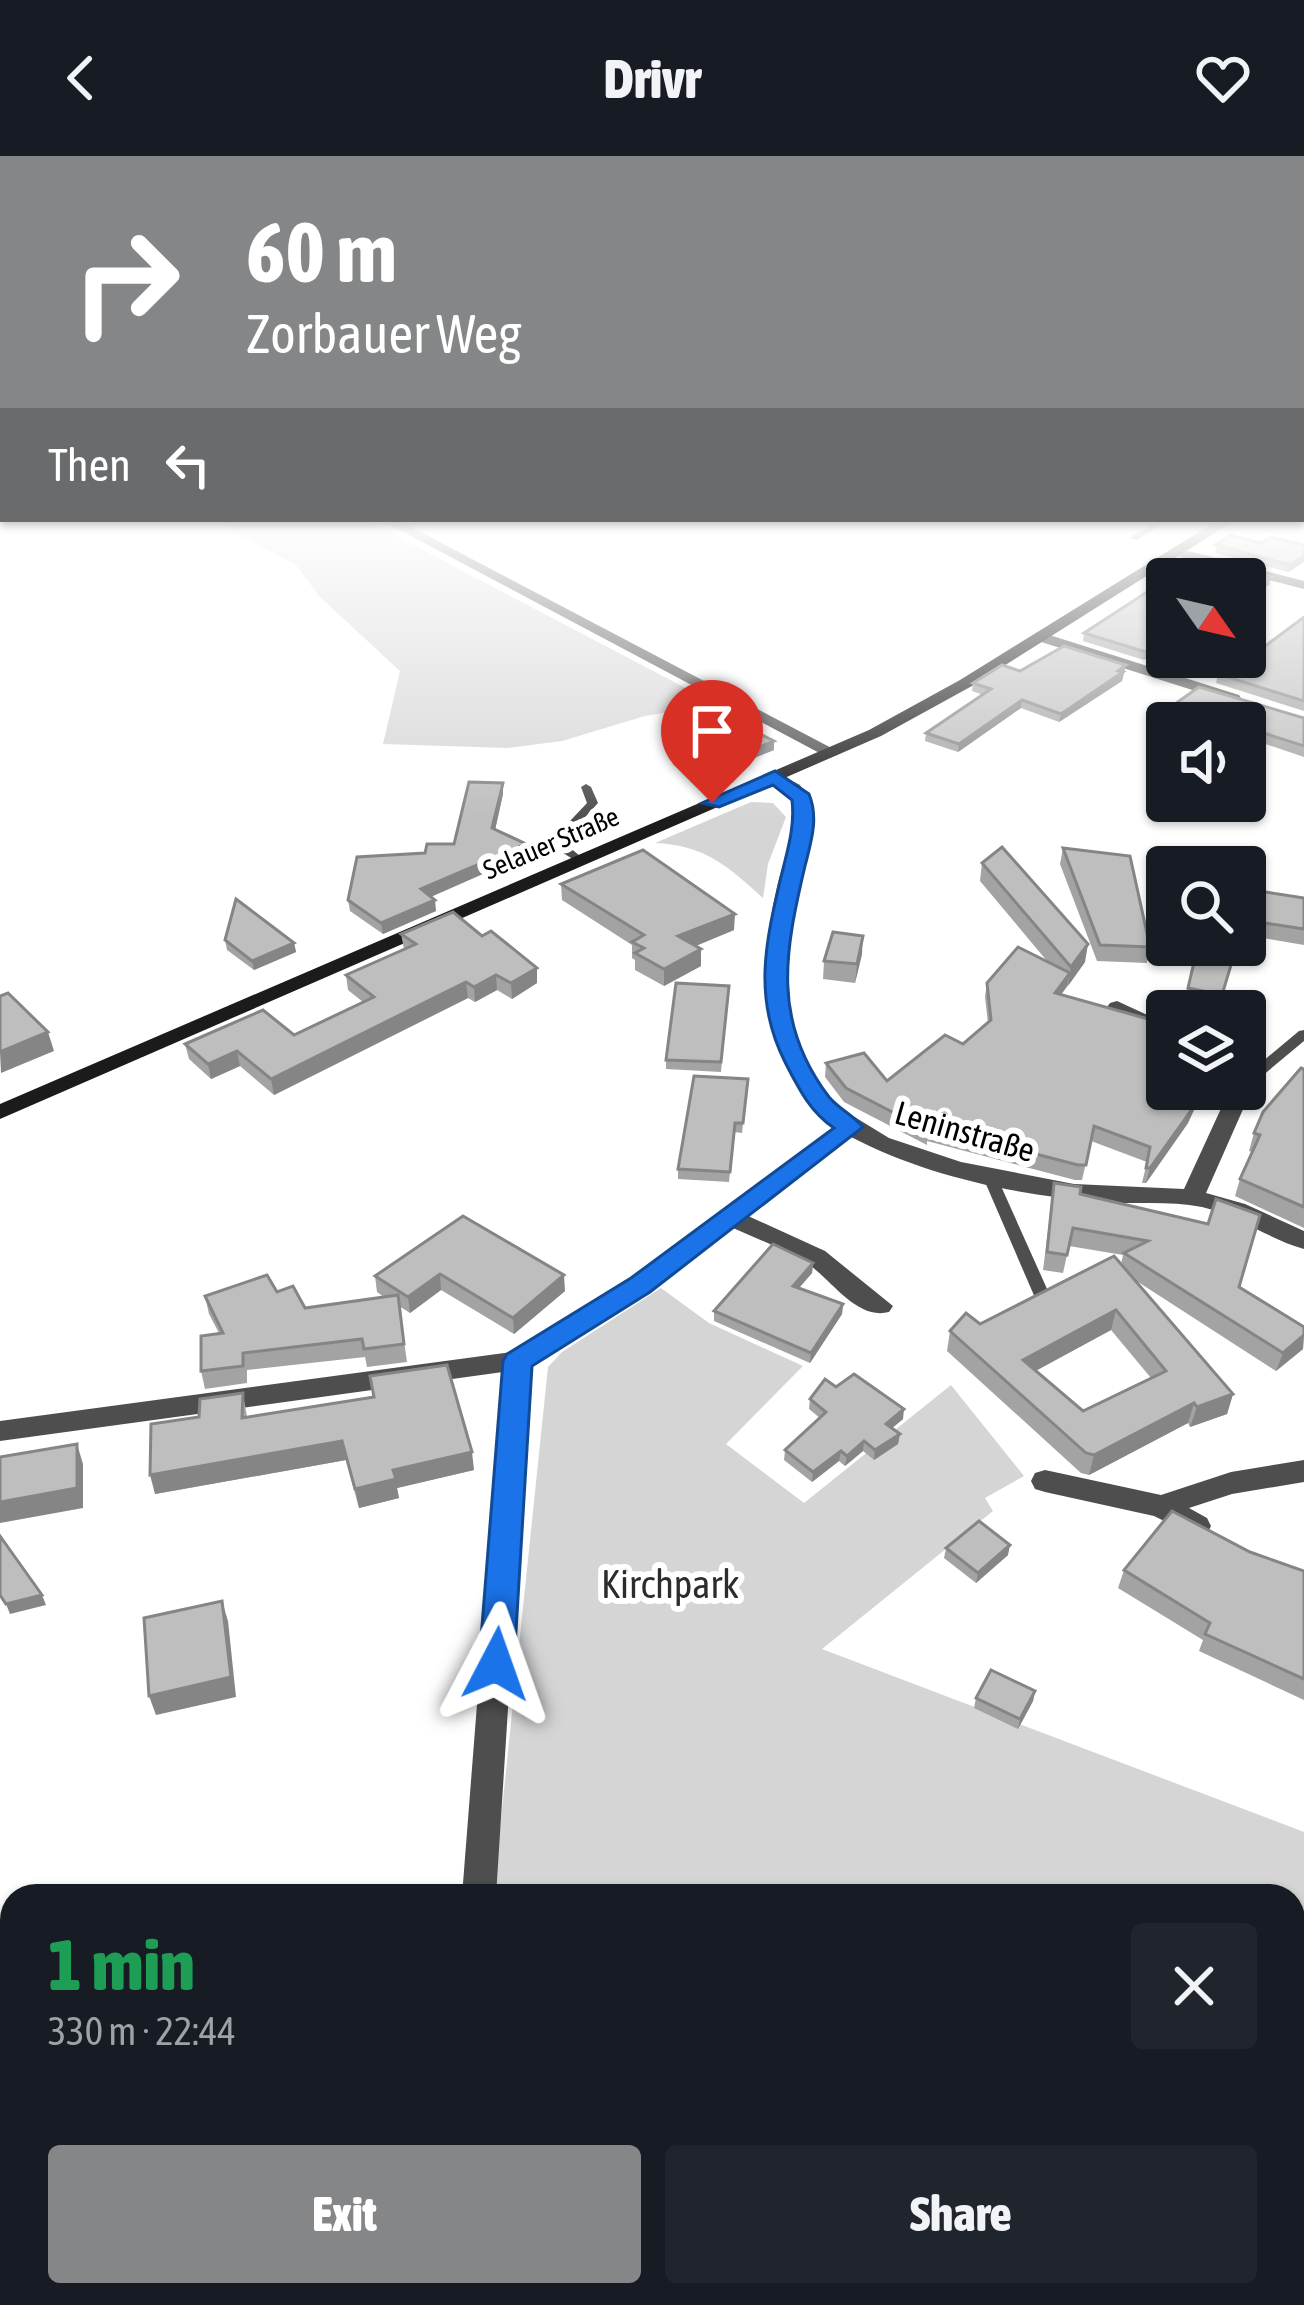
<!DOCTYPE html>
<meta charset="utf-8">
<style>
body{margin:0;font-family:"Asap Condensed",sans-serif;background:#20242c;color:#f1f3f6;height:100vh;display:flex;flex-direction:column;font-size:45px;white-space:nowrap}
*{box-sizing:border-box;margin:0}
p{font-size:39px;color:#9ea1a6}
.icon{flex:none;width:66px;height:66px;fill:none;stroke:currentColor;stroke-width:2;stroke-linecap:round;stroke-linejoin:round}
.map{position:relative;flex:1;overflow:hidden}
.sheet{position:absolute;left:0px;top:1728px;width:1305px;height:423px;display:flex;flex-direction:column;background:#171b24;border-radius:36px 36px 0 0;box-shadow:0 3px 9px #0004}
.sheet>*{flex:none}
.top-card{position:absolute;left:0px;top:0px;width:1305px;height:366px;box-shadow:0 3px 9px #0004;background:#858687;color:#fff;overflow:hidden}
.needle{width:78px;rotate:124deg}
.controls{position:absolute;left:1146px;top:402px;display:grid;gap:24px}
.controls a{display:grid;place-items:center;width:120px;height:120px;border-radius:12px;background:#171b24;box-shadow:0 3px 9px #0004;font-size:60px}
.pin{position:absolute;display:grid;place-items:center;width:102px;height:102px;color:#fff;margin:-123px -51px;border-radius:50% 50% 50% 0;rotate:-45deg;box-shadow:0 0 12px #0007}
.pin .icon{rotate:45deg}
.me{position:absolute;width:132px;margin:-66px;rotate:4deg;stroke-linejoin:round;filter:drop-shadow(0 0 9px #0008)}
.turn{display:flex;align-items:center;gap:42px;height:252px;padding:0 48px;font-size:54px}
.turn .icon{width:156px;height:156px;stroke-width:2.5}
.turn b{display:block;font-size:84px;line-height:102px}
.then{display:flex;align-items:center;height:114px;padding:0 48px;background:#0003;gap:24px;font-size:45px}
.round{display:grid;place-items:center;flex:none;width:126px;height:126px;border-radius:12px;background:#20242c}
.headline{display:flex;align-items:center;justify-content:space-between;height:204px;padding:0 48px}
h1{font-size:72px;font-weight:800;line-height:90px;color:#1e9e55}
.action{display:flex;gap:24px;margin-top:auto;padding:24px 48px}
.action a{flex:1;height:138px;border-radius:12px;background:#858687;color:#fff;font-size:48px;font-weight:800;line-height:138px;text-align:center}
.action a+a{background:#20242c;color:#f1f3f6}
header{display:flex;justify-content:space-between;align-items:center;height:156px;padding:0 48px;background:#171b24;font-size:54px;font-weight:800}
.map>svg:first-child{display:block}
</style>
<header><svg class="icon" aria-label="back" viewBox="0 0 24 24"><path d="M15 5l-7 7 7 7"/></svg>Drivr<svg class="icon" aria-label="heart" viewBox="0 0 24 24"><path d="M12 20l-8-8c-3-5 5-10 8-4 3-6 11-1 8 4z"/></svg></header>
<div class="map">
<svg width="1304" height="2149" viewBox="0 0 1304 2149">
<rect width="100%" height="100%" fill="#fff"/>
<!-- green -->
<g fill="#d5d5d5">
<polygon points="209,363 364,363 716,548 645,560 562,585 508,592 383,588 400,515 320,441 296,409"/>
<path d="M751 646 773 647 786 661 768 708 763 742C728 710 704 689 655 687Z"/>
<polygon points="661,1132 709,1167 803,1210 726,1288 804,1347 951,1229 1024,1320 985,1342 993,1355 822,1493 1304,1676 1304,2149 471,2149 471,2139 1293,2139 1293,1740 493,1740 548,1211 562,1196"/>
</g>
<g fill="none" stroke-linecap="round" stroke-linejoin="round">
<!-- lane -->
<g fill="#4e4e4e" fill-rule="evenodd">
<polygon points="1160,363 1170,363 1137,384 1130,382"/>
<polygon points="586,628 591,631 598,647 566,682 569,691 585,704 579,707 560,695 554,682 587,647 581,631"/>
<polygon points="1304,874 1304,885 1250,930 1245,931 1245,920 1299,875"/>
<polygon points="989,1014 996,1019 1052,1144 1050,1148 1044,1149 1036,1144 982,1019"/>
</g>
<!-- street -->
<g fill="#4e4e4e" fill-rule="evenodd">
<polygon points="379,363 396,363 841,597 827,601"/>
<polygon points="1177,392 1304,425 1304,433 1172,399 1172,393"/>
<polygon points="1040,476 1239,539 1241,542 1227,545 1035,484 1035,478"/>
<path d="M775 616 800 629 814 652 789 770 786 836 801 898 815 925 835 949 889 982 961 1006 1074 1028 1184 1033 1230 933H1245V927L1249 928 1252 933 1206 1037 1245 1048 1304 1075V1093C1268 1083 1238 1059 1202 1051 1168 1044 1134 1049 1100 1046 1016 1039 926 1020 851 981L748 1060 825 1095 893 1150 889 1156C855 1165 829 1119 802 1104 780 1092 756 1082 733 1072L650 1135 530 1209 496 1740H462L503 1216 0 1285V1265L511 1196 632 1123 835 971C760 913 757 817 777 731 782 707 794 683 797 659L792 641 766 621Z"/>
<polygon points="1117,845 1167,868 1167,882 1110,855 1107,851 1110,847"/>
<polygon points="1304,1304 1304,1326 1232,1338 1189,1352 1207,1362 1211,1370 1207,1378 1197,1381 1154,1360 1045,1336 1035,1333 1031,1325 1035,1317 1045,1314 1161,1339 1231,1316"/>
<polygon points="432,2139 472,2139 471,2149 431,2149"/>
</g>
<!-- secondary -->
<polygon fill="#1b1b1b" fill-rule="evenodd" points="1220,363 1237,363 972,530 881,580 0,963 0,948 869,574 960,524"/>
</g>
<!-- wall -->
<g fill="#a3a3a3" fill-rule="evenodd">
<polygon points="1262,387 1304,389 1304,406 1288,416 1215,397 1216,389"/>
<polygon points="1167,423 1167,489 1144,504 1083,485 1084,477"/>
<polygon points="1304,461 1304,555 1216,527 1218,518 1244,506"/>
<polygon points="1126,509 1122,525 1059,566 1021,552 958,596 925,585 926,577 983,539 972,535 973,527 1020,515"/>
<polygon points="1175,548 1304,562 1304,601 1245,581 1245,567 1202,567 1173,557"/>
<polygon points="690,579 774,585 774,594 732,611 690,588"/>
<polygon points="503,638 495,674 526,688 526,699 431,741 436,755 383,778 350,755 348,744 425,697 454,688"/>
<polygon points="1063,692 1150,791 1147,807 1097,805 1060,708"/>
<polygon points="982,707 1085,806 1061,839 1167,933 1188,967 1146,1027 1142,1027 1147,1006 1091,985 1082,1024 1075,1024 927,985 927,989 844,946 825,921 826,907 887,925 963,888 988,867 985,841 987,827 1047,805 980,725"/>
<polygon points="1245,719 1246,733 1304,742 1304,789 1245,779"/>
<polygon points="561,728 734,774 696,790 701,793 701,810 664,830 635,814 635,804 632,802 632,789 562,744"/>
<polygon points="401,778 537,827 512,843 497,834 475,846 468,842 274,939 240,910 211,923 189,903 185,888 294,879 363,846 348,834 346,819 404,793"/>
<polygon points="225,784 294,787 296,796 254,814 227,794"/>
<polygon points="1197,789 1237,789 1218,854 1184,847"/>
<polygon points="862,798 855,827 823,823 824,805"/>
<polygon points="729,830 721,916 666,913 666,904"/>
<polygon points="1304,913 1304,1072 1235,1040 1240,1023 1252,996 1249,995 1254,977"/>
<polygon points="748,923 742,977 734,976 729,1026 678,1023 678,1013"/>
<path d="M1054 1027 1080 1038 1304 1171 1303 1193 1276 1215 1135 1124 1233 1238 1227 1258 1190 1271 1188 1267 1089 1319 1081 1317 947 1195 950 1175 980 1168 1121 1108 1123 1099 1069 1090 1063 1117 1043 1114ZM1111 1174 1151 1222 1083 1255 1035 1215Z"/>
<polygon points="463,1060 565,1135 514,1178 441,1134 410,1157 399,1150 407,1206 367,1211 365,1201 247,1214 247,1227 205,1233 201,1215 219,1177 209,1158 205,1140 277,1136 305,1152 384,1141 377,1136 375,1120"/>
<polygon points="813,1107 812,1117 799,1132 843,1148 842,1158 810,1207 714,1165 714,1155"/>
<polygon points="370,1220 474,1314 397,1332 399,1342 359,1352 346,1304 155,1338 199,1261 243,1237 247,1261 373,1241"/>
<polygon points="836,1231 903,1263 892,1272 900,1278 898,1288 874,1304 863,1295 845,1310 839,1305 812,1326 784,1304 785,1294 820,1262 809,1253 810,1243"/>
<polygon points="946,1392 1008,1399 976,1427 944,1402"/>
<polygon points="1250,1396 1304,1415 1304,1544 1199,1495 1203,1484 1118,1432 1124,1414"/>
<polygon points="1035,1535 1033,1545 1018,1573 974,1552 976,1542"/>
</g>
<!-- shaded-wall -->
<g fill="#858585">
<polygon points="1304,400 1304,406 1288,416 1290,409"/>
<polygon points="1271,421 1269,429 1245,444 1245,437"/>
<polygon points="1167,482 1167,489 1144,504 1146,496"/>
<polygon points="1126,509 1122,525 1059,566 1061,558"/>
<polygon points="1022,544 1021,552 958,596 959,588"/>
<polygon points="774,585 774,594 732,611 732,602"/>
<polygon points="503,627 503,638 493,683 492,672"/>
<polygon points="526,688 526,699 423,744 421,733"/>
<polygon points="435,744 436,755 383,778 381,767"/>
<polygon points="735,758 734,774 678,797 678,780"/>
<polygon points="863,780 862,798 855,827 857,808"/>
<polygon points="294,787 296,796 254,814 252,805"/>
<polygon points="1088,788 1085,806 1068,830 1071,811"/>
<polygon points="701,793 701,810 664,830 664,813"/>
<polygon points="537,812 537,827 512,843 511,827"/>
<polygon points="1070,817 1067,830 1052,851 1055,837"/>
<polygon points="496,819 497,834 475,846 474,831"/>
<polygon points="466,826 468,842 274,939 271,923"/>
<polygon points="48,876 54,895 1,917 0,896"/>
<polygon points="237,895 240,910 211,923 208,908"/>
<polygon points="1201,933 1204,933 1188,967 1146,1027 1150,1012"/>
<polygon points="813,1107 812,1117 792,1140 793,1130"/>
<polygon points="440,1118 441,1134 410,1157 408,1141"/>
<polygon points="564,1119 565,1135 514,1178 513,1162"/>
<polygon points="843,1148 842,1158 810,1207 811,1197"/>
<polygon points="1116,1154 1111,1174 1019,1224 1023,1204"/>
<polygon points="1304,1179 1303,1193 1276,1215 1283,1197"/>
<polygon points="1233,1238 1227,1258 1190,1271 1197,1251"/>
<polygon points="1194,1247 1188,1267 1089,1319 1094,1299"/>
<polygon points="904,1253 903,1263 885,1278 886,1268"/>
<polygon points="900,1278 898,1288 874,1304 875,1294"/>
<polygon points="342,1285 346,1304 155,1338 150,1319"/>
<polygon points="864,1285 863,1295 845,1310 847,1300"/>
<polygon points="77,1288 83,1308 83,1352 0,1367 0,1346"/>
<polygon points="841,1295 839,1305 812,1326 813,1316"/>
<polygon points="472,1296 474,1314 397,1332 399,1342 359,1352 355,1333 393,1314"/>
<polygon points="1010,1389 1008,1399 976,1427 978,1417"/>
<polygon points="42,1439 46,1449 10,1458 6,1448"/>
<polygon points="222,1445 228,1465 236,1541 156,1559 149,1540"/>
<polygon points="1035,1535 1033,1545 1018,1573 1020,1563"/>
</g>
<!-- building -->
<g fill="#bebebe" stroke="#858585" stroke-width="3" fill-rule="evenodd">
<polygon points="1230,379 1262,387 1270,381 1304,389 1304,400 1290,409 1216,389"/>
<polygon points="1199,402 1271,421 1245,437 1245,423 1167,423"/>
<polygon points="1167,423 1167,482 1146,496 1084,477"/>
<polygon points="1304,461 1304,545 1218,518 1238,504 1244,506"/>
<polygon points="1064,490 1126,509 1118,515 1123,516 1061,558 1022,544 959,588 926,577 991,533 973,527 1002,509 1020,515"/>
<polygon points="1199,531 1304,562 1304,590 1245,571 1245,567 1233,567 1175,548"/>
<polygon points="732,564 774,585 732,602 690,579"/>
<polygon points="469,626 503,627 492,672 526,688 421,733 435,744 381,767 348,744 357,701 425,697 427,688 454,688"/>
<polygon points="1002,691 1088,788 1071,811 982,707"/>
<polygon points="1063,692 1130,700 1150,791 1100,789"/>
<polygon points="643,694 735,758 678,780 701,793 664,813 635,797 644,792 632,786 644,779 561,728"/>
<polygon points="1245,719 1248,719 1246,733 1304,742 1304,773 1245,764"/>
<polygon points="236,743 294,787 252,805 225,784"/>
<polygon points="453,756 482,780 491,775 537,812 511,827 496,819 474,831 466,826 271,923 237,895 208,908 185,888 263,854 294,879 374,841 346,819 416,788 401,778"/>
<polygon points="833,776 863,780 857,808 824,805"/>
<polygon points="1198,789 1237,789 1222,839 1188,832"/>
<polygon points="1018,791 1070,817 1055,837 1148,863 1167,873 1167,933 1201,933 1192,953 1150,1012 1146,1012 1150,991 1094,970 1086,1009 1078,1009 924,969 929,975 846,932 826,907 864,897 887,925 945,879 963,888 991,864 987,827"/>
<polygon points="676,827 729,830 721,906 666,904"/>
<polygon points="8,837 48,876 0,896 0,840"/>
<polygon points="1301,912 1304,913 1304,1051 1240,1023 1260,979 1254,977 1263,956"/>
<polygon points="694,920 748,923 743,967 735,967 730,1016 678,1013"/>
<polygon points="1054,1027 1081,1031 1080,1038 1208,1068 1216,1043 1260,1059 1239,1131 1304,1171 1304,1179 1283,1197 1124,1097 1148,1085 1073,1072 1067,1099 1047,1096"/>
<polygon points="463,1060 564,1119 513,1162 440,1118 408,1141 375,1120"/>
<polygon points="773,1088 813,1107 793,1130 843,1148 811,1197 714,1155"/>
<path d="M1114 1100 1233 1238 1197 1251 1194 1247 1094 1299 1086 1297 950 1175 966 1157 980 1168ZM1116 1154 1166 1215 1083 1255 1023 1204Z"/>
<polygon points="267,1119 277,1136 293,1130 305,1152 398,1139 404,1188 364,1193 362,1183 243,1197 243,1210 201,1215 201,1180 223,1177 205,1140"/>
<polygon points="447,1209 472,1296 393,1314 396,1323 355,1333 342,1285 150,1319 151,1268 199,1261 200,1243 243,1237 242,1262 374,1241 370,1220"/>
<polygon points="854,1218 904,1253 886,1268 900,1278 875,1294 864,1285 847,1300 841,1295 813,1316 785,1294 826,1256 810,1243 825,1223 836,1231"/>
<polygon points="77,1288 77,1332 0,1346 0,1301"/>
<polygon points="1172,1355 1250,1396 1304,1415 1304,1523 1205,1478 1210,1467 1124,1414"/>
<polygon points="979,1365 1010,1389 978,1417 946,1392"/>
<polygon points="0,1380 42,1439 6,1448 0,1439"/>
<polygon points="222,1445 231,1521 149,1540 144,1462"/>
<polygon points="991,1514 1035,1535 1020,1563 976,1542"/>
</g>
<!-- sky -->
<linearGradient id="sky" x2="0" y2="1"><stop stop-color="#89aaca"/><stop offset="0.55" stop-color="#fff"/><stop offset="1" stop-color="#fff" stop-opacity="0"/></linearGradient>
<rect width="1304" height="664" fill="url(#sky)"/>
<!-- route -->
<path fill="#1a73e8" stroke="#114b97" stroke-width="3" d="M775 615 809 638C819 662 811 686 805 710 785 795 771 865 829 941 839 953 853 959 863 971L650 1136 532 1210 514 1508 509 1518 496 1523 484 1518 479 1508 503 1205 507 1198 631 1122 834 972C809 955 798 931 785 906 752 841 766 784 782 717 788 692 795 670 792 644L773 629 719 651 702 647Z"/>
<g text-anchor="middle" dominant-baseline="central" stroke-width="12" stroke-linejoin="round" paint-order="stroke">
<!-- far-street labels -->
<g font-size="27" fill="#000" stroke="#fff">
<text transform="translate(551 687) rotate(-23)">Selauer Straße</text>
</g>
<!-- street labels -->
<g font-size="33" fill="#000" stroke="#fff">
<text transform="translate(965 975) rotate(16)">Leninstraße</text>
</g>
<!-- near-park labels -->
<g font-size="39" fill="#2c2c2c" stroke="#fff">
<text x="670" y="1428">Kirchpark</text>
</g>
</g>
</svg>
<div class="controls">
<a><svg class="needle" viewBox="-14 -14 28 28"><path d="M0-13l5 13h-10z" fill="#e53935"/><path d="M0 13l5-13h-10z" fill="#9ea1a6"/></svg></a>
<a><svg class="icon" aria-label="sound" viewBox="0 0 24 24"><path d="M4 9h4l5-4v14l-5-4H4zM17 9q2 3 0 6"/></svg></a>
<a><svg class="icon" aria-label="search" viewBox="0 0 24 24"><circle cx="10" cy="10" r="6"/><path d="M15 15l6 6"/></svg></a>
<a><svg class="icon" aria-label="layers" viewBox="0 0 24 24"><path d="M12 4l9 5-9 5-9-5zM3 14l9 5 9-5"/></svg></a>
</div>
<div class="pin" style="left:712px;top:647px;background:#d93025"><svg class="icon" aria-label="arrive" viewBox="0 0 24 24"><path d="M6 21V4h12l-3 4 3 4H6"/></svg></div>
<svg class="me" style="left:496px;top:1508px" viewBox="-20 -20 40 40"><path d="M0-17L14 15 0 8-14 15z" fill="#1a73e8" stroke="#fff" stroke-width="4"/></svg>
<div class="top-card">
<div class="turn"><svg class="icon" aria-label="right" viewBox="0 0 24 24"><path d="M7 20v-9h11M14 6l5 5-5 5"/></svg><div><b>60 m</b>Zorbauer Weg</div></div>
<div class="then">Then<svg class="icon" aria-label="left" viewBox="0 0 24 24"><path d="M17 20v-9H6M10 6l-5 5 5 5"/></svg></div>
</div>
<section class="sheet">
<div class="headline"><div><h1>1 min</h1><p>330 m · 22:44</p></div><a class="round"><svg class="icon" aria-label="close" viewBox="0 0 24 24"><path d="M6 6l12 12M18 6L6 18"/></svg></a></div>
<div class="action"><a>Exit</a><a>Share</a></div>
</section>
</div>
